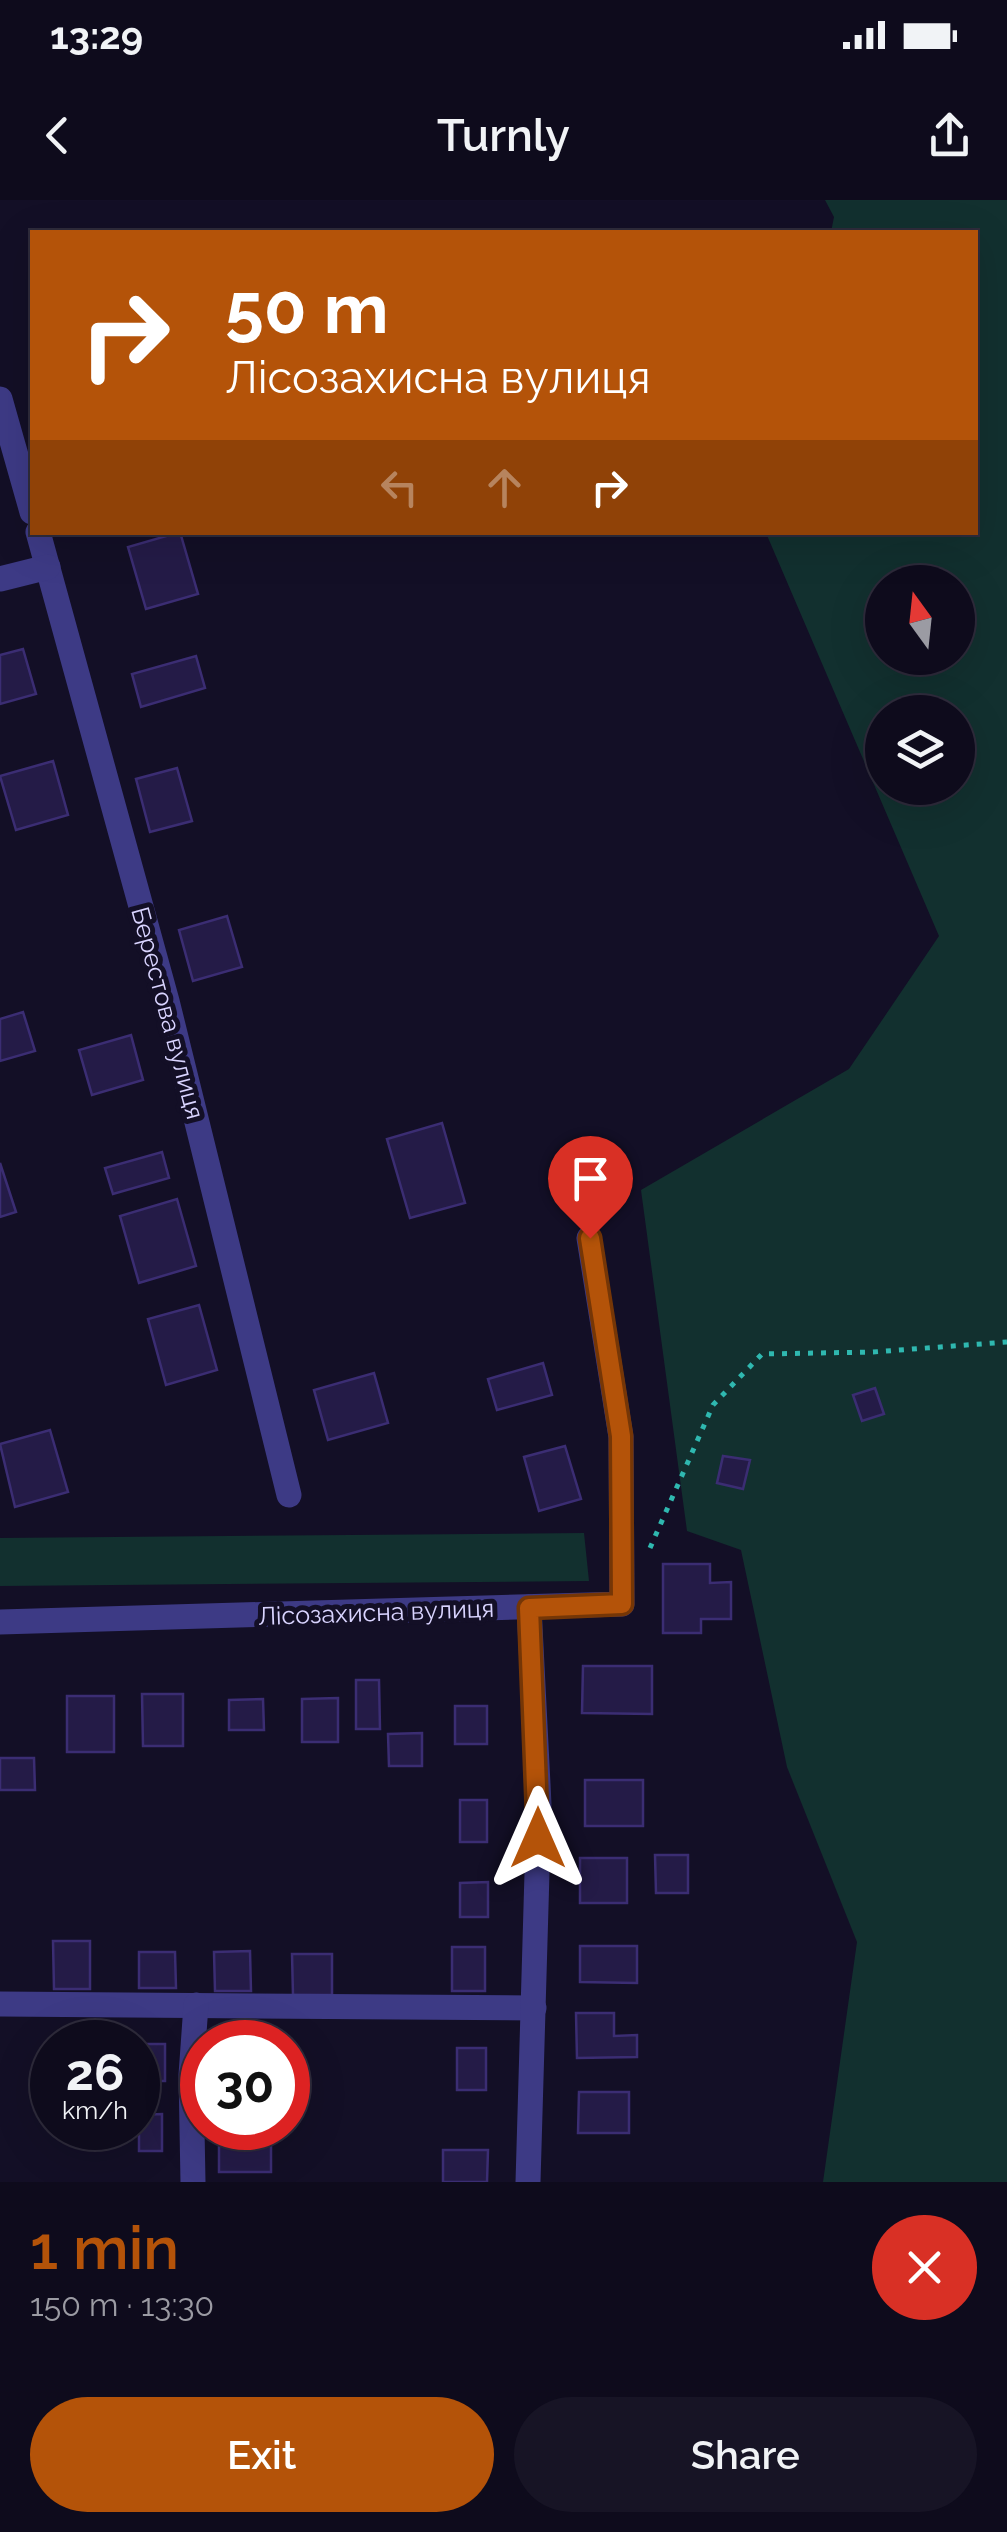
<!DOCTYPE html>
<meta charset="utf-8">
<style>
body{margin:0;font-family:Raleway,sans-serif;background:#171425;color:#f1f3f6;height:100vh;display:flex;flex-direction:column;font-size:38px;white-space:nowrap}
*{box-sizing:border-box;margin:0}
p{font-size:32px;color:#9b9ba3}
.icon{flex:none;width:55px;height:55px;fill:none;stroke:currentColor;stroke-width:2;stroke-linecap:round;stroke-linejoin:round}
.map{position:relative;height:1982px;overflow:hidden}
.side{display:flex;flex-direction:column;background:#0e0b1c;flex:1}
.side>*{flex:none}
.hud{position:absolute;left:30px;top:30px;width:948px;height:305px;border-radius:0px;box-shadow:0 10px 40px #0002,0 0 0 2px #2e2b3b;background:#b45309;color:#fff;overflow:hidden}
.needle{width:65px;rotate:345deg}
.controls{position:absolute;left:865px;top:365px;display:grid;gap:20px}
.controls a{display:grid;place-items:center;width:110px;height:110px;border-radius:50%;background:#0e0b1c;box-shadow:0 10px 40px #0002,0 0 0 2px #2e2b3b;font-size:50px}
.speed{position:absolute;left:30px;top:1820px;display:flex;gap:20px;font-size:50px;font-weight:700;text-align:center}
.speed>*{display:grid;place-content:center;width:130px;height:130px;border-radius:50%;background:#0e0b1c;box-shadow:0 10px 40px #0002,0 0 0 2px #2e2b3b;line-height:1}
.speed small{font-size:25px;font-weight:400}
.speed .limit{border:15px solid #d22;background:#fff;color:#111}
.pin{position:absolute;display:grid;place-items:center;width:85px;height:85px;color:#fff;margin:-102px -42px;border-radius:50% 50% 50% 0;rotate:-45deg;box-shadow:0 0 10px #0007}
.pin .icon{rotate:45deg}
.me{position:absolute;width:110px;margin:-55px;rotate:0deg;stroke-linejoin:round;filter:drop-shadow(0 0 8px #0008)}
.turn{display:flex;align-items:center;gap:35px;height:210px;padding:0 30px;font-size:45px}
.turn .icon{width:130px;height:130px;stroke-width:2.5}
.turn b{display:block;font-size:70px;line-height:85px}
.lanes{display:flex;align-items:center;height:95px;padding:0 30px;background:#0003;justify-content:center;gap:50px;direction:ltr}
.lanes .off{opacity:.35}
.round{display:grid;place-items:center;flex:none;width:105px;height:105px;border-radius:52px;background:#171425}
.summary{display:flex;align-items:center;justify-content:space-between;height:170px;padding:0 30px}
h1{font-size:60px;font-weight:600;line-height:75px;color:#b45309}
.action{display:flex;gap:20px;margin-top:auto;padding:20px 30px}
.action a{flex:1;height:115px;border-radius:60px;background:#b45309;color:#fff;font-size:40px;font-weight:600;line-height:115px;text-align:center}
.action a+a{background:#171425;color:#f1f3f6}
.status{display:flex;justify-content:space-between;align-items:center;height:70px;padding:0 50px;background:#0e0b1c;direction:ltr}
.status svg{height:28px;fill:currentColor}
header{display:flex;justify-content:space-between;align-items:center;height:130px;padding:0 30px;background:#0e0b1c;font-size:45px;font-weight:600}
.map>svg:first-child{display:block}
</style>
<div class="status"><b>13:29</b><svg viewBox="0 0 49 12"><path d="M0 12V9h3v3zM5 12V6h3v6zM10 12V3h3v9zM15 12V0h3v12zM26 1h20v11H26zM47 4h2v5h-2z"/></svg></div>
<header><svg class="icon" aria-label="back" viewBox="0 0 24 24"><path d="M15 5l-7 7 7 7"/></svg>Turnly<svg class="icon" aria-label="share" viewBox="0 0 24 24"><path d="M12 15V3M7 8l5-5 5 5M5 13v7h14v-7"/></svg></header>
<div class="map">
<svg width="1007" height="1982" viewBox="0 0 1007 1982">
<rect width="100%" height="100%" fill="#130f26"/>
<!-- green -->
<g fill="#12302f" fill-rule="evenodd">
<path d="M825 0H1007V1982H823L857 1742 787 1567 741 1350 687 1331 641 990 849 869 939 736 766 333 975 332V32H831L834 17ZM882 382H958V458H882ZM882 512H958V588H882Z"/>
<polygon points="584,1333 589,1381 0,1386 0,1338"/>
</g>
<!-- building -->
<g fill="#241b47" stroke="#3b2d73" stroke-width="2.5">
<polygon points="180,332 198,394 146,409 128,347"/>
<polygon points="23,449 36,494 0,504 0,455"/>
<polygon points="196,456 205,488 141,507 132,474"/>
<polygon points="53,561 68,615 16,630 0,576"/>
<polygon points="177,568 192,621 150,632 136,579"/>
<polygon points="227,716 242,767 193,781 179,730"/>
<polygon points="23,812 35,851 0,861 0,819"/>
<polygon points="131,835 143,880 92,895 79,850"/>
<polygon points="442,923 465,1003 410,1018 387,939"/>
<polygon points="162,952 169,978 113,994 105,968"/>
<polygon points="0,963 16,1012 0,1017"/>
<polygon points="177,999 196,1066 139,1083 120,1016"/>
<polygon points="199,1105 217,1170 166,1185 148,1119"/>
<polygon points="543,1163 552,1195 497,1210 488,1179"/>
<polygon points="374,1173 388,1223 328,1240 314,1190"/>
<polygon points="875,1188 884,1214 862,1221 853,1195"/>
<polygon points="50,1230 68,1292 15,1307 0,1244"/>
<polygon points="565,1246 581,1299 539,1311 524,1257"/>
<polygon points="723,1256 750,1260 743,1289 717,1283"/>
<polygon points="663,1364 710,1364 710,1383 731,1382 731,1419 701,1419 701,1433 663,1433"/>
<polygon points="583,1466 652,1466 652,1514 582,1513"/>
<polygon points="356,1480 379,1480 380,1529 356,1529"/>
<polygon points="142,1494 183,1494 183,1546 143,1546"/>
<rect x="67" y="1496" width="47" height="56"/>
<polygon points="338,1498 338,1542 302,1542 302,1499"/>
<polygon points="263,1499 264,1530 229,1530 229,1500"/>
<rect x="455" y="1506" width="32" height="38"/>
<polygon points="422,1533 422,1566 389,1566 388,1534"/>
<polygon points="0,1558 34,1558 35,1590 0,1590"/>
<rect x="585" y="1580" width="58" height="46"/>
<rect x="460" y="1600" width="27" height="42"/>
<polygon points="655,1655 688,1655 688,1693 656,1693"/>
<rect x="580" y="1658" width="47" height="45"/>
<polygon points="488,1682 488,1717 460,1717 460,1683"/>
<polygon points="53,1741 90,1741 90,1789 54,1789"/>
<polygon points="580,1746 637,1746 637,1783 580,1782"/>
<rect x="452" y="1747" width="33" height="44"/>
<polygon points="250,1751 251,1791 215,1791 214,1752"/>
<polygon points="139,1752 175,1752 176,1788 139,1788"/>
<polygon points="292,1754 332,1754 332,1795 293,1795"/>
<polygon points="576,1813 614,1813 614,1836 637,1835 637,1857 577,1858"/>
<rect x="138" y="1844" width="27" height="37"/>
<rect x="457" y="1848" width="29" height="42"/>
<polygon points="579,1892 629,1892 629,1933 578,1933"/>
<polygon points="162,1914 162,1951 139,1951 139,1915"/>
<rect x="219" y="1937" width="52" height="35"/>
<polygon points="443,1950 488,1950 487,1982 443,1982"/>
</g>
<g fill="none" stroke-linecap="round" stroke-linejoin="round">
<!-- path -->
<polyline stroke="#2fb8b0" stroke-width="5" stroke-dasharray="5 8" stroke-linecap="butt" points="650,1348 713,1205 762,1154 873,1152 1007,1142"/>
<!-- minor -->
<g stroke="#3d3a85" stroke-width="25">
<polyline points="0,199 32,312"/>
<polyline points="38,332 167,801 289,1295"/>
<polyline points="0,379 48,367"/>
<polyline points="0,1422 622,1404 621,1237 589,1038"/>
<polyline points="0,1804 534,1808"/>
<polyline points="193,1982 191,1875 196,1805"/>
<polyline points="528,1982 539,1604 529,1407"/>
</g>
</g>
<g fill="none" stroke-linecap="round" stroke-linejoin="round">
<!-- route casing -->
<g stroke="#753606" stroke-width="25">
<polyline id="route" points="538,1638 529,1408 622,1404 621,1236 590,1038"/>
</g>
<!-- route -->
<use href="#route" stroke="#b45309" stroke-width="18"/>
</g>
<g text-anchor="middle" dominant-baseline="central" stroke-width="10" stroke-linejoin="round" paint-order="stroke">
<!-- street labels -->
<g font-size="25" fill="#d9d4ff" stroke="#130f26">
<text transform="translate(168 813) rotate(75)">Берестова вулиця</text>
<text transform="translate(376 1412) rotate(-2)">Лісозахисна вулиця</text>
</g>
</g>
</svg>
<div class="controls">
<a><svg class="needle" viewBox="-14 -14 28 28"><path d="M0-13l5 13h-10z" fill="#e53935"/><path d="M0 13l5-13h-10z" fill="#9b9ba3"/></svg></a>
<a><svg class="icon" aria-label="layers" viewBox="0 0 24 24"><path d="M12 4l9 5-9 5-9-5zM3 14l9 5 9-5"/></svg></a>
</div>
<div class="speed"><div>26<small>km/h</small></div><div class="limit">30</div></div>
<div class="pin" style="left:590px;top:1038px;background:#d93025"><svg class="icon" aria-label="arrive" viewBox="0 0 24 24"><path d="M6 21V4h12l-3 4 3 4H6"/></svg></div>
<svg class="me" style="left:538px;top:1638px" viewBox="-20 -20 40 40"><path d="M0-17L14 15 0 8-14 15z" fill="#b45309" stroke="#fff" stroke-width="4"/></svg>
<div class="hud">
<div class="turn"><svg class="icon" aria-label="right" viewBox="0 0 24 24"><path d="M7 20v-9h11M14 6l5 5-5 5"/></svg><div><b>50 m</b>Лісозахисна вулиця</div></div>
<div class="lanes"><svg class="icon off" aria-label="left" viewBox="0 0 24 24"><path d="M17 20v-9H6M10 6l-5 5 5 5"/></svg><svg class="icon off" aria-label="ahead" viewBox="0 0 24 24"><path d="M12 20V5M6 11l6-6 6 6"/></svg><svg class="icon" aria-label="right" viewBox="0 0 24 24"><path d="M7 20v-9h11M14 6l5 5-5 5"/></svg></div>
</div>
</div>
<section class="side">
<div class="summary"><div><h1>1 min</h1><p>150 m · 13:30</p></div><a class="round" style="background:#d93025;color:#fff"><svg class="icon" aria-label="close" viewBox="0 0 24 24"><path d="M6 6l12 12M18 6L6 18"/></svg></a></div>
<div class="action"><a>Exit</a><a>Share</a></div>
</section>
